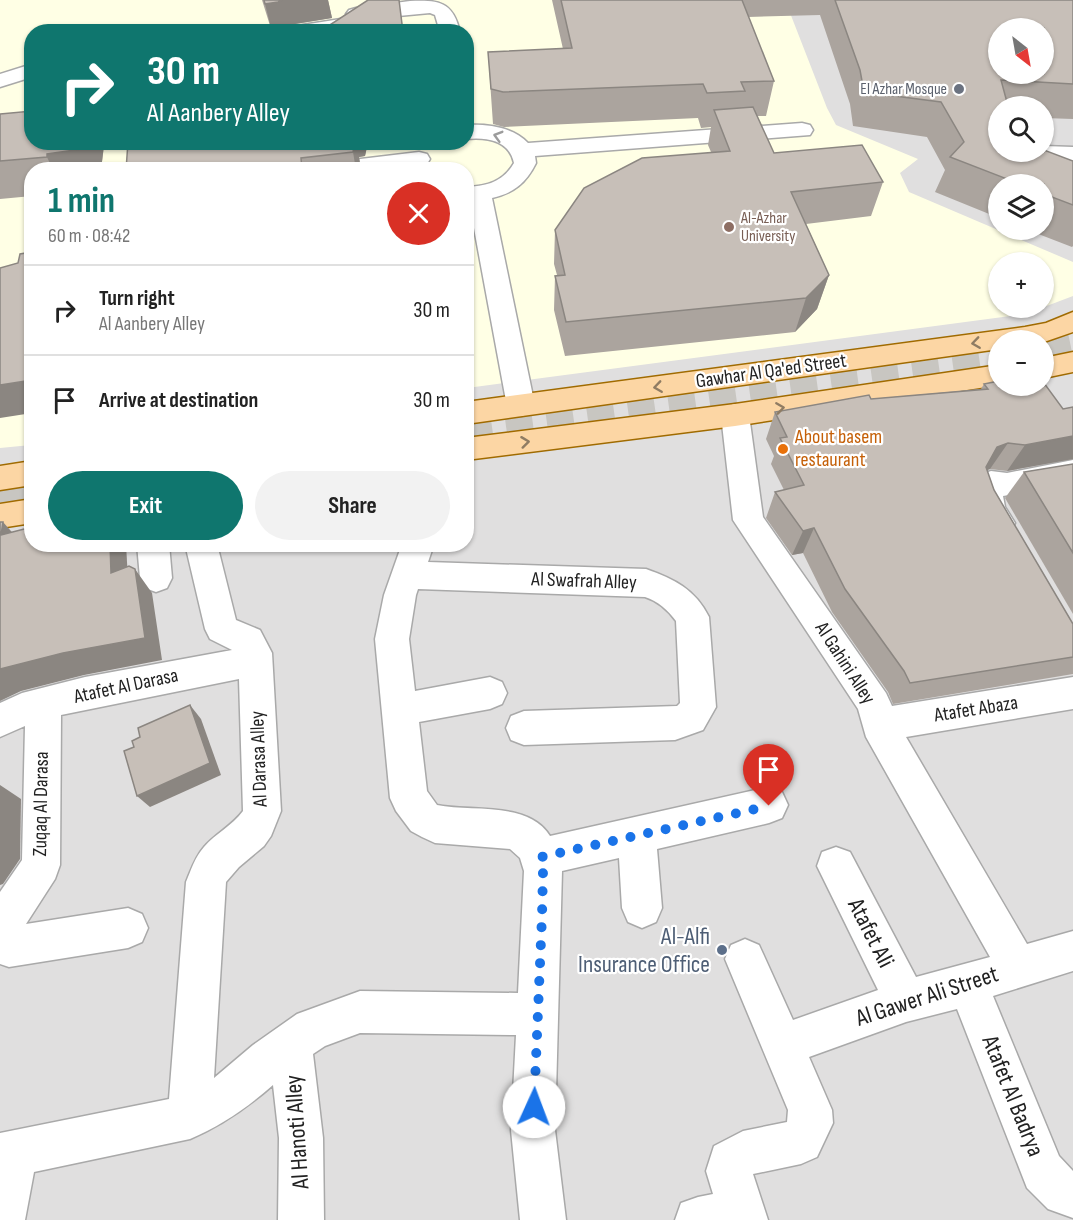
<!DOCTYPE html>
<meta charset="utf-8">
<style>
body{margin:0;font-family:"Sofia Sans Condensed",sans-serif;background:#f2f2f2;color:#222;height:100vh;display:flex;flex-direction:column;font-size:22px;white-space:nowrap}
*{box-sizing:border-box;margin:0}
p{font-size:20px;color:#767676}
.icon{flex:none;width:33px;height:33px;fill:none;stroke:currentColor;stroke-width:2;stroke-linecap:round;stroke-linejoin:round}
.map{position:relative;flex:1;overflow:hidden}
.panel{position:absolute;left:24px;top:162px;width:450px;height:390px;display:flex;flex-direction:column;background:#fff;border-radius:24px;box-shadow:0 2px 4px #0004}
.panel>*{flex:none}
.guide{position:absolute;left:24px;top:24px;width:450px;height:126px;border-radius:24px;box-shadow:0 2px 4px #0004;background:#0f766e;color:#fff;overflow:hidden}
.needle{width:39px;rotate:149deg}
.buttons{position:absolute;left:988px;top:18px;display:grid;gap:12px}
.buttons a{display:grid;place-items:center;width:66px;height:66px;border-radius:50%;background:#fff;box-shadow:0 2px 4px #0004;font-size:30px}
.pin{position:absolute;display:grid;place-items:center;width:51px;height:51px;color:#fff;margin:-62px -26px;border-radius:50% 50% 50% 0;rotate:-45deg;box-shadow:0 0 6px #0007}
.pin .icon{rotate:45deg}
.me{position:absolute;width:66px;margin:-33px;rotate:2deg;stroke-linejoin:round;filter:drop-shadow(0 0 4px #0008)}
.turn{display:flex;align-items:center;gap:21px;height:126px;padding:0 24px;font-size:27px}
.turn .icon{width:78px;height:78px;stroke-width:2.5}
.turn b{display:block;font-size:42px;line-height:51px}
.round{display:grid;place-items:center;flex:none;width:63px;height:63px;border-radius:32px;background:#f2f2f2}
.head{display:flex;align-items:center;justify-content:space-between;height:102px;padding:0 24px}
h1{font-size:36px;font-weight:700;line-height:45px;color:#0f766e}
.cta{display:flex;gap:12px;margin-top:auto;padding:12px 24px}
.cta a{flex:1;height:69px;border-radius:36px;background:#0f766e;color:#fff;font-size:24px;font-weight:700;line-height:69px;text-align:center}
.cta a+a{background:#f2f2f2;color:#222}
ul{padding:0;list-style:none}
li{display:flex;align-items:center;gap:18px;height:90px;padding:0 24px;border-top:2px solid #e0e0e0}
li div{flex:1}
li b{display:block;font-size:22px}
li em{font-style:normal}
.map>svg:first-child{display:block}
</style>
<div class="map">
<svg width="1073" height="1220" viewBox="0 0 1073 1220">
<rect width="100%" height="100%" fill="#f2efe9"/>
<!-- residential -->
<path fill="#e0dfdf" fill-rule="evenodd" d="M0 0H1073V1220H0ZM999 28H1044V74H999ZM32 32H466V142H32ZM999 106H1044V152H999ZM32 170H466V544H32ZM999 184H1044V230H999ZM999 262H1044V308H999ZM999 340H1044V386H999Z"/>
<!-- education -->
<path fill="#ffffe5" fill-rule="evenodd" d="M0 0H785L827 108 836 125 918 159 900 173 909 192 1073 262V296L1044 307V262H999V308H1043L1026 314 467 388 466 170H32L31 445 0 448ZM32 32H466V142H32Z"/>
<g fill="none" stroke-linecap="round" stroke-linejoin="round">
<!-- major-tunnel-far1 -->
<g stroke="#c8c6c1" stroke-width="27" stroke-dasharray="27 14" stroke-linecap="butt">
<polyline points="1044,350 1073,344"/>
<polyline points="466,436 999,361"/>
</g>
<!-- major-tunnel -->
<polyline stroke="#c8c6c1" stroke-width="34" stroke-dasharray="34 16" stroke-linecap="butt" points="0,502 32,497"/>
<!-- minor casing -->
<g stroke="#a9a9a9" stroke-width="3">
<g id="minor">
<path d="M410 1C438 0 453 1 460 32H440L435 15 430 13 356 20 349 18 346 14 349 10 356 8Z"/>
<polygon points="347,18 354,20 357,24 354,28 337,32 286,32 289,28 296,26"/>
<polygon points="32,64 32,77 0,87 0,74"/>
<path d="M802 123 810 125 813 130 810 135 535 156 536 163C526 183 514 193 492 198L535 406 531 413 521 416 511 413 507 406 469 201H466V187C487 186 503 182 514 163 509 140 487 137 466 139V125C487 124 513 127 528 143Z"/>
<polygon points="1044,146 1073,147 1073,161 1032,158 1029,153 1044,152"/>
<polygon points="419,152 427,154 430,159 427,164 389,170 316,170 319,165 327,163"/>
<polygon points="735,404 745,407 749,415 763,517 886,693 892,706 1073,677 1073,709 906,737 1027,944 1073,931 1073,971 993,996 1059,1156 1073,1171 1073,1218 1048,1209 1027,1188 957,1009 906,1022 809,1057 832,1110 833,1123 817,1157 801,1164 753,1174 768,1220 675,1220 681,1203 698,1197 713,1194 706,1171 714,1146 743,1131 787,1122 788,1110 725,959 731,945 745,939 759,945 793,1020 878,990 817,866 822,852 836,847 850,852 916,977 990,957 866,737 858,709 733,520 721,415 725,407"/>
<path d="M1073 460V484L1003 496 1005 507 1015 523 1010 532 999 536 988 532C975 509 967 499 980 475L991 471 1007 473Z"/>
<polygon points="137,544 169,544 172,578 167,588 156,592 145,588 140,578"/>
<path d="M185 544H217L236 620 260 630 272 653 281 811 271 836 264 846 239 867 226 882 214 1078 253 1045 297 1014 360 991 518 993 524 871 520 858 510 849 435 843 422 837 411 831 396 811 390 798 375 639 384 595 402 544H434L428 562 646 569C674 579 695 589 709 617L716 707 703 730 675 740 524 745 511 740 506 728 511 716 524 711 677 706 680 703 676 621C668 610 658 601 645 597L418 589 416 595 409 639 415 691 490 677 502 682 507 693 502 704 490 709 419 722 427 791 437 805C471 812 529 801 550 836L769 787 782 792 788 805 782 818 769 823 657 849 662 908 656 922 642 928 628 922 622 908 619 858 562 871 555 1130 566 1220H520L511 1130 516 1035 360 1033 325 1046 313 1054 323 1138 324 1220H278L279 1138 273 1085C248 1107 221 1126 190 1139L34 1172 25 1220H0V1133L169 1099 186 882C191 870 195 857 204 847 216 833 232 826 243 811L239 679 61 715 60 865 55 879 26 924 128 908 142 914 148 928 142 942 128 948 9 967 0 964V892L22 860 25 726 0 737V703L22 693 85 677 232 650 210 639 205 629Z"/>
</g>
</g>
<!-- major casing -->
<g stroke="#a06b00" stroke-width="3">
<g id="major">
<polygon points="1073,312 1073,332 1044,342 999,340 999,349 466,424 466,402 1025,327 1046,323"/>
<polygon points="1073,352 1073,372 1044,378 1044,358"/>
<polygon points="999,365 999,385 735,426 466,460 466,438 735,404"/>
<polygon points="32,461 32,485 0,490 0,466"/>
<polygon points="32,499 32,523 0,528 0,504"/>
</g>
</g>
<!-- minor -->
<use href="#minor" fill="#fff" fill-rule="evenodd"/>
<!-- major -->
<use href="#major" fill="#fcd6a4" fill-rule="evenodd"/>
</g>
<!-- wall -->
<g fill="#aba49e">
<polygon points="262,0 328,0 332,18 295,24 285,30 272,32"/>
<polygon points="552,0 1073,0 1073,119 1044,118 1044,106 999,106 999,152 1073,161 1073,246 1072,247 1028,230 1044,230 1044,184 999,184 999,218 935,192 945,170 927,137 853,126 850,104 820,15 748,17 774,81 766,116 757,116 774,153 883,182 871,216 806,224 829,275 817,309 795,332 565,356 554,310 555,276 557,275 554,264 555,230 711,152 708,145 711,127 701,128 698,118 504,127 493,124 488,52 563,49"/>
<polygon points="0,114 104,145 101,170 32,170 32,196 0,199"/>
<polygon points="128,142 368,142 365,156 359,157 361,170 126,170"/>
<polygon points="984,384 1063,409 1073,407 1073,459 1007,471 990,469 987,470 994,490 1073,624 1073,674 893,704 888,692 832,612 803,553 792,555 766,518 775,492 784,490 771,464 774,456 766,439 775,412 871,399 981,389"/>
<polygon points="1073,464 1073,614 1005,498 1024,472"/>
</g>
<!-- shaded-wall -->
<g fill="#8b8681">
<polygon points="282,0 328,0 332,18 295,24 285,30 272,32 265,4"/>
<polygon points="84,142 103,142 104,145 101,170 53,170 47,157 47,154"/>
<polygon points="308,142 368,142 365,156 359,157 361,170 356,170 353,152"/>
<polygon points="829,275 817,309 795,332 806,298"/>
<polygon points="32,380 32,413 0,418 0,385"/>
<polygon points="1073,436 1073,459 1007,471 1025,445"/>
<polygon points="1008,443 990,469 979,473 997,447"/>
<polygon points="3,522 25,547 1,535"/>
<polygon points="814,528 803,553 792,555 803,531"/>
<polygon points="110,544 126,544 129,597 111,573"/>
<polygon points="135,569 152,593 162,660 84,675 21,691 0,701 0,669"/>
<polygon points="190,705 201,719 221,775 150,807 137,796"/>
<polygon points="0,785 21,799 20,859 3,884 0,885"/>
</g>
<!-- building -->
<g fill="#c7bfb8" stroke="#8b8681" stroke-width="1.5" fill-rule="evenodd">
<polygon points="264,0 282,0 278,2 265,4"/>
<polygon points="368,0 399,0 403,32 319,32"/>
<polygon points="561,0 742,0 774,81 741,82 745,91 707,93 703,84 503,92 491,89 488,52 572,48"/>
<path d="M835 0H1073V84L1001 80 1008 106H999V152H1044V150L1073 161V205L1044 194V184H1020L950 157 964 142 941 102 864 92 860 70ZM999 28H1044V74H999Z"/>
<polygon points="753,107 774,153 862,145 883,182 791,192 829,275 806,298 566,322 555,276 565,275 555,230 584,188 642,158 730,151 714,110"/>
<polygon points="32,111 32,142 84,142 82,149 47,154 47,157 0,161 0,114"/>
<polygon points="128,142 355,142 353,152 301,158 302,170 126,170"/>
<polygon points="32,252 32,380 0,385 0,268 18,263 20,254"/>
<polygon points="999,381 999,386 1044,386 1044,383 1063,409 1073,407 1073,436 1025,445 1008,443 997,447 986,467 994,490 1073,624 1073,657 910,683 904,671 845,589 814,528 803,531 775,492 804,485 780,438 787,437 775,412 869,395 871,399 988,389 984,384"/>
<polygon points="1073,464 1073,553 1024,472"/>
<polygon points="0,522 3,522 1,535 32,527 32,544 110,544 111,573 129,566 135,569 145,638 63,653 0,669"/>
<polygon points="190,705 210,763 137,796 124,751 134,747 132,741 140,737 138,728"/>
</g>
<!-- one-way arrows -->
<defs><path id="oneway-chevron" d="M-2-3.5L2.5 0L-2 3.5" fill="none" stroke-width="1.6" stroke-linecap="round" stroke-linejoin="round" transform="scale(1.5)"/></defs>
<use stroke="#9c9c9c" href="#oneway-chevron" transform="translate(498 136) rotate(-164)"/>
<g stroke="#8f7c63">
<use href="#oneway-chevron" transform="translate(976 343) rotate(172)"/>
<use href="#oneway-chevron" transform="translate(658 387) rotate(172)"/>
<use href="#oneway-chevron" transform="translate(780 408) rotate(-8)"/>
<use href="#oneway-chevron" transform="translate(525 442) rotate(-7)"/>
</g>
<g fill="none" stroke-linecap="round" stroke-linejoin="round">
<!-- route -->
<polyline stroke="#1a73e8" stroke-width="10" stroke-dasharray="0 18" points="534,1107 542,916 543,871 541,857 769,806"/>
</g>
<!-- markers -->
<circle fill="#6b7280" stroke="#fff" stroke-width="2" cx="959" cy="89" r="6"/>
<circle fill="#8d6e63" stroke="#fff" stroke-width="2" cx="729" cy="227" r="6"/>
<circle fill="#e8710a" stroke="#fff" stroke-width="2" cx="783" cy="449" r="6"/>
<circle fill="#5c6f8a" stroke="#fff" stroke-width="2" cx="722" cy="950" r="6"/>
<g text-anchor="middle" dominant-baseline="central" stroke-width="4.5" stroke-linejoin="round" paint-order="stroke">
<!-- far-worship labels -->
<g font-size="16" fill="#5b616d" stroke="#fff" text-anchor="end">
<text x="947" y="89">El Azhar Mosque</text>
</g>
<!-- far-education labels -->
<g font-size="16" fill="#785e54" stroke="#fff" text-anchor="start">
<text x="741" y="218">Al-Azhar<tspan x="741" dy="18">University</tspan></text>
</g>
<!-- street labels -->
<g font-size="20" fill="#222" stroke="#fff">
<text transform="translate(771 371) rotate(-8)">Gawhar Al Qa'ed Street</text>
<text transform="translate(584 581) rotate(2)">Al Swafrah Alley</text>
<text transform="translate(845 663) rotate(57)">Al Gahini Alley</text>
<text transform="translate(126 686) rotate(-12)">Atafet Al Darasa</text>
<text transform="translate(976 709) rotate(-9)">Atafet Abaza</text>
<text transform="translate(259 759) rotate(-92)">Al Darasa Alley</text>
<text transform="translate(41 804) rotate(-89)">Zuqaq Al Darasa</text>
</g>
<!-- food labels -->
<g font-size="20" fill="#c56008" stroke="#fff" text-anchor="start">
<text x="795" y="437">About basem<tspan x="795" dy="23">restaurant</tspan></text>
</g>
<!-- near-street labels -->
<g font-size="24" fill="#222" stroke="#fff">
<text transform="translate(871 933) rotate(63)">Atafet Ali</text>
<text transform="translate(927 996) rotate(-18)">Al Gawer Ali Street</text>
<text transform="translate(1013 1096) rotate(68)">Atafet Al Badrya</text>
<text transform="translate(297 1132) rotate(-94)">Al Hanoti Alley</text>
</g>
<!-- near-service labels -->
<g font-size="24" fill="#4e5e75" stroke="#fff" text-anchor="end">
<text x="710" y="936">Al-Alfi<tspan x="710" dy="28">Insurance Office</tspan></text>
</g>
</g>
</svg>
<div class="buttons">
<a><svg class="needle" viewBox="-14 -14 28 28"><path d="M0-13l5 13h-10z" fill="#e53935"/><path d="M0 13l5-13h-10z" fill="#767676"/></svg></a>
<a><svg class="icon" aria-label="search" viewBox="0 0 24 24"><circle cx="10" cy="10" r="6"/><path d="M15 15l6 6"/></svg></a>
<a><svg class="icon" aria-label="layers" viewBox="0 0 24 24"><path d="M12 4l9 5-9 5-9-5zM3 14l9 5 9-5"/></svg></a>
<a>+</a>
<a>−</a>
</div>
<div class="pin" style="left:769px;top:806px;background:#d93025"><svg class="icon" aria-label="arrive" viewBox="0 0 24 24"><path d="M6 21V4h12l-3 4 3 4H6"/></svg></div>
<svg class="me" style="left:534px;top:1107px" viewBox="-20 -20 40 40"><circle r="19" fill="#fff"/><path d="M0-13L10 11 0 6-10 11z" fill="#1a73e8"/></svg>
<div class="guide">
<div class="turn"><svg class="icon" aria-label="right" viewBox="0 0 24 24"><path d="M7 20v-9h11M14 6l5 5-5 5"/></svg><div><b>30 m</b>Al Aanbery Alley</div></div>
</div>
<section class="panel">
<div class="head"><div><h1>1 min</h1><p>60 m · 08:42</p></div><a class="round" style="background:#d93025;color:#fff"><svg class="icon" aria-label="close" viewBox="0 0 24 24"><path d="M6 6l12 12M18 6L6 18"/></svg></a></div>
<ul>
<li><svg class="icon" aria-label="right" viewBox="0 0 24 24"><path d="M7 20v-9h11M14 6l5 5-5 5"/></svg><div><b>Turn right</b><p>Al Aanbery Alley</p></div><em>30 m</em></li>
<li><svg class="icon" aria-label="arrive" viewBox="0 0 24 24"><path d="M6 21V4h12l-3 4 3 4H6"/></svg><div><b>Arrive at destination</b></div><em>30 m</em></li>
</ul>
<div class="cta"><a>Exit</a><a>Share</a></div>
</section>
</div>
